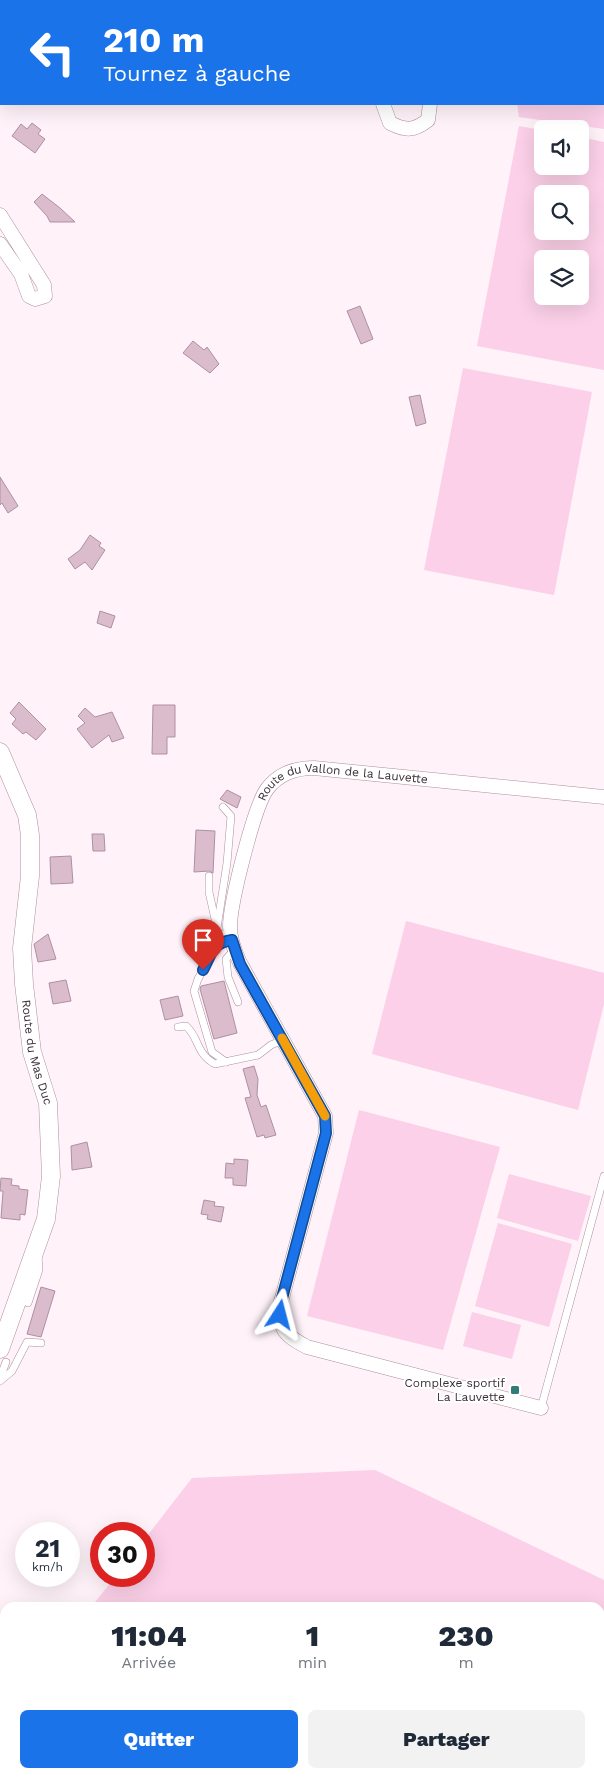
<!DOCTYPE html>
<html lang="fr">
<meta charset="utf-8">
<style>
body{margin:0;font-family:"Work Sans",sans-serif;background:#f2f2f3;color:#1f2937;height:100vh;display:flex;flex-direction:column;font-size:19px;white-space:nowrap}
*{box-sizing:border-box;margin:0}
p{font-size:16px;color:#747a83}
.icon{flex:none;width:28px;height:28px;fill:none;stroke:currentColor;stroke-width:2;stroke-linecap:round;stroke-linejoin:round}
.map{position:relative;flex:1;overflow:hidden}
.drawer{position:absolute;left:0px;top:1602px;width:605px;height:176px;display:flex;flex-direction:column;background:#fff;border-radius:15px 15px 0 0;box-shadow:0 5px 20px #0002}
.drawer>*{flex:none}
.top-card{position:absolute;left:0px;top:0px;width:605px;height:105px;box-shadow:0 5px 20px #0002;background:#1a73e8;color:#fff;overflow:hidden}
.tools{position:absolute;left:534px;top:120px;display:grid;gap:10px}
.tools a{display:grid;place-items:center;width:55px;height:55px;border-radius:8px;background:#fff;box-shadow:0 5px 20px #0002;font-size:25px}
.speed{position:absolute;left:15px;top:1522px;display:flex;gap:10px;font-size:25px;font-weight:700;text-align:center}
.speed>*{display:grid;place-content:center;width:65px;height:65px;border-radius:50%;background:#fff;box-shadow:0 5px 20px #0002;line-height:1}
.speed small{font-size:12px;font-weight:400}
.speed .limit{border:8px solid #d22;background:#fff;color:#111}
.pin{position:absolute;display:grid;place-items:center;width:42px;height:42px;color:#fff;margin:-51px -21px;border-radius:50% 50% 50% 0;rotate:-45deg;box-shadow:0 0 5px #0007}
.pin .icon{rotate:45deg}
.me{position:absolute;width:55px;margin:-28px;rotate:9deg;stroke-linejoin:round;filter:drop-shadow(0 0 4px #0008)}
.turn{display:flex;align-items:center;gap:18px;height:105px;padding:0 20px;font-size:22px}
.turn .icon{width:65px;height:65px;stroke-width:2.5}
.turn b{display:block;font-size:35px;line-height:42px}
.eta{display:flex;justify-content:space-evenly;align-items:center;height:85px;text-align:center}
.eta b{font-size:30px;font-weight:800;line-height:35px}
.primary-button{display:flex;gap:10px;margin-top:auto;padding:10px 20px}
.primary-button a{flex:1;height:58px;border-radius:8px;background:#1a73e8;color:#fff;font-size:20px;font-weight:800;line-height:58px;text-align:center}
.primary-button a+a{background:#f2f2f3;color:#1f2937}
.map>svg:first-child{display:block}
</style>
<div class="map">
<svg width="604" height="1778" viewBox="0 0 604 1778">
<rect width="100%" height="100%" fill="#fff2f9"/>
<!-- green -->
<g fill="#fbd0e8" fill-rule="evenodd">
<polygon points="502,0 604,0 604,129 519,117 517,104 604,104 604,1"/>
<path d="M519 126 542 130V166H580V137L604 142V370L477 346ZM542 194H580V231H542ZM542 259H580V296H542Z"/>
<polygon points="463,368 592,392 554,595 424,570"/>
<polygon points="406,921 604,973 604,1004 578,1110 372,1054"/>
<polygon points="359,1110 500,1147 443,1350 307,1316"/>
<polygon points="509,1174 591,1196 578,1241 497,1218"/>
<polygon points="498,1223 572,1244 549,1327 475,1306"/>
<polygon points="472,1312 521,1325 512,1359 463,1346"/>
<polygon points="375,1470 604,1580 604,1778 10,1778 12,1774 600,1774 600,1608 91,1607 116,1576 144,1576 144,1540 192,1478"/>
</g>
<!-- building -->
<g fill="#dabccd" stroke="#ad90a1">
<polygon points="32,123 41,130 38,134 45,139 35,153 12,136 21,124 27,129"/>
<polygon points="42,194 60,208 75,222 50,222 47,216 34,202"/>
<polygon points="360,306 373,339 361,344 347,311"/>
<polygon points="193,341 204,350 207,347 219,364 210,373 183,353"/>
<polygon points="420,395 426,423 416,426 409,397"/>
<polygon points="0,477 18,506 8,513 2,503 0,505"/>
<polygon points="90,535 101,543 99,546 105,550 92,570 85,562 75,569 68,559 80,550"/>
<polygon points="100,611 115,616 111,628 97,623"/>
<polygon points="19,702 46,729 36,740 26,732 23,734 12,724 16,719 10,713"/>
<polygon points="153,705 175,705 175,737 167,737 167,754 152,754"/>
<polygon points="85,708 95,717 112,712 124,738 112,742 109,735 92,748 77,729 85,723 78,716"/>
<polygon points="227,790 241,797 237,808 220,799"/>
<polygon points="196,830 215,831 213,873 209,871 194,872"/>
<polygon points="92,834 104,834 105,851 93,851"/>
<polygon points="71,856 73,883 51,884 50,857"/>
<polygon points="48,934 56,959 38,962 34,944"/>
<polygon points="66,980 71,1001 53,1004 49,983"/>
<polygon points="224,981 237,1033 214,1039 200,989 201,986"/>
<polygon points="178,996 183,1016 165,1020 160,1000"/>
<polygon points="254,1066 258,1079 257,1095 261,1107 266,1105 276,1135 265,1138 264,1135 257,1137 245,1098 251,1097 243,1069"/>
<polygon points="87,1142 92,1167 72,1170 71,1146"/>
<polygon points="234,1159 248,1160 246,1186 233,1185 233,1178 225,1178 226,1163 234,1164"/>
<polygon points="1,1178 12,1179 11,1185 19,1186 19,1189 28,1190 25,1215 20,1214 20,1220 1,1218 3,1191 0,1191"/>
<polygon points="204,1200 215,1202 214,1206 224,1207 221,1222 207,1219 208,1215 201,1214"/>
<polygon points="41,1287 55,1291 41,1337 27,1334"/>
</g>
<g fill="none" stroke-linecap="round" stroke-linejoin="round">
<!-- service casing -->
<g stroke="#ac8f9f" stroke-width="8">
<g id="service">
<polyline points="209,876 209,892 218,933 231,937"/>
<polyline points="217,928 227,863 231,816 223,807"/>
<polyline points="234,950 226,959 228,977 238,1002"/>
<path d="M178 1027 186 1026C199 1037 196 1054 215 1064L258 1055 271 1045 283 1040"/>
<polyline points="226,1062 212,1052 194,991 198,979 216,946 220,942 232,941"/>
<polyline points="28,1303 39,1270 38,1255"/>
<polyline points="0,1378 6,1362"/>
<polyline points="0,1381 12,1371 27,1342 41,1343"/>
<polyline points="541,1408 604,1176"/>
</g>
</g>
<!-- minor casing -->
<g stroke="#ac8f9f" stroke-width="15">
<g id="minor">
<polyline points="156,0 156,1"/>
<polyline points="339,0 340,1"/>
<polyline points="388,0 389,1"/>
<polyline points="213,1 214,0"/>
<path d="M383 104 390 123C406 131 414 131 428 120L430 104"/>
<polyline points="0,215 44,285 45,296 35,299 29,296 21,274 0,244"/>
<path id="s1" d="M541 1408 307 1347C283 1334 279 1330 281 1302L326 1133 325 1116 240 963C235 952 230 940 230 927 230 903 254 807 267 789 279 773 295 768 314 768L604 797"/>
</g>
</g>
<!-- tertiary casing -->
<g stroke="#ac8f9f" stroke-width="19">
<g id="tertiary">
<path id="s2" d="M0 752 27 815 30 835V876L22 948 24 984 32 1052 48 1103 51 1176 46 1219 0 1349"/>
</g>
</g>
<!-- service -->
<use href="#service" stroke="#fff" stroke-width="7"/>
<!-- minor -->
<use href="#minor" stroke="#fff" stroke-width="14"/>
<!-- tertiary -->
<use href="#tertiary" stroke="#fff" stroke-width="18"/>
</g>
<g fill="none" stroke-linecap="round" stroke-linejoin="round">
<!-- route casing -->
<g stroke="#114b97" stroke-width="12">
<path id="route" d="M203 970C212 953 212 943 232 940L240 964 325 1116 326 1133 281 1302 280 1315"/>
</g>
<!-- route -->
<use href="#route" stroke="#1a73e8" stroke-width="9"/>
<!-- slow -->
<polyline stroke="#f59e0b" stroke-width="9" points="282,1038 325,1116"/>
</g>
<!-- markers -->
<rect fill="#327b76" stroke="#fff" stroke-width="2" x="510" y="1385" width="10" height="10" rx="2.5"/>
<g text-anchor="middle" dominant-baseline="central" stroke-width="4" stroke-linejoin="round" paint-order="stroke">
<!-- street labels -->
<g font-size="12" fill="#3a2e35" stroke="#fff">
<text stroke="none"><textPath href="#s1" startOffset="925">Route du Vallon de la Lauvette</textPath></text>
<text stroke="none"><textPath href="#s2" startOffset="308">Route du Mas Duc</textPath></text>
</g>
<!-- poi labels -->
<g font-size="12" fill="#3a2e35" stroke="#fff" text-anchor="end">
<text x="505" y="1383">Complexe sportif<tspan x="505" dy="14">La Lauvette</tspan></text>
</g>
</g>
</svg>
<div class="tools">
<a><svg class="icon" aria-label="sound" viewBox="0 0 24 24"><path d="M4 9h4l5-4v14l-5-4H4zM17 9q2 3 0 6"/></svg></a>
<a><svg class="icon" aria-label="search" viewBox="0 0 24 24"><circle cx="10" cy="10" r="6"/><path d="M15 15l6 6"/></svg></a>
<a><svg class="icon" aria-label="layers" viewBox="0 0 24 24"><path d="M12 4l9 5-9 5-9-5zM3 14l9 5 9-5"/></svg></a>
</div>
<div class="speed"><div>21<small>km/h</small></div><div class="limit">30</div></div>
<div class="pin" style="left:203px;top:970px;background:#d93025"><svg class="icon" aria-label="arrive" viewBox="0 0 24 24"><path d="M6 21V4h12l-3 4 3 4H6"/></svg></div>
<svg class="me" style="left:280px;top:1315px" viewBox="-20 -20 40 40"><path d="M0-17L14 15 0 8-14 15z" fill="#1a73e8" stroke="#fff" stroke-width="4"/></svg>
<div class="top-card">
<div class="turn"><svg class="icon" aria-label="left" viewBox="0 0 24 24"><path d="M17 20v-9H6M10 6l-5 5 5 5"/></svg><div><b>210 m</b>Tournez à gauche</div></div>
</div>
<section class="drawer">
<div class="eta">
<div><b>11:04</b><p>Arrivée</p></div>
<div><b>1</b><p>min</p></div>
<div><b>230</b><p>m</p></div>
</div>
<div class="primary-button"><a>Quitter</a><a>Partager</a></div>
</section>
</div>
